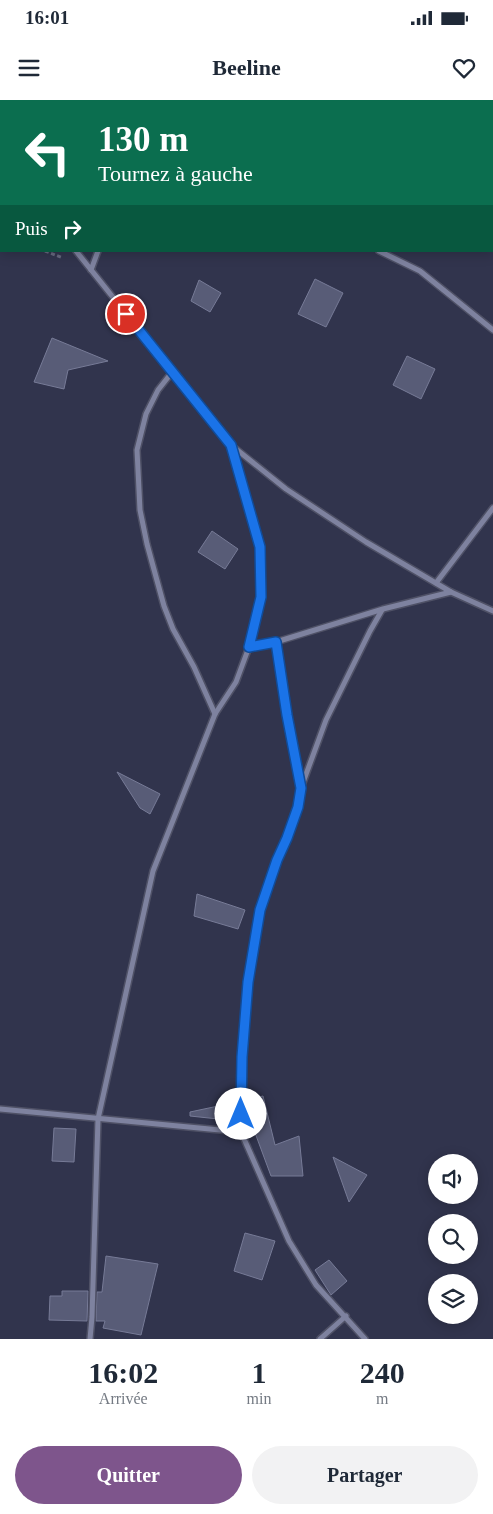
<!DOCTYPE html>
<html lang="fr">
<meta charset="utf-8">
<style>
body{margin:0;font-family:Georgia,serif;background:#f2f2f3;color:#1f2937;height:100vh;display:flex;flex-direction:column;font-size:19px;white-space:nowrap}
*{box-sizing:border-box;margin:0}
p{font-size:16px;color:#747a83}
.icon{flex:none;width:28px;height:28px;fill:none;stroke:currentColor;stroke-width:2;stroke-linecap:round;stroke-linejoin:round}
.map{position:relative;height:1239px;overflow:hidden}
.panel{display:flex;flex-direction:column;background:#fff;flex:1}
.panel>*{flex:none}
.hud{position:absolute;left:0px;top:0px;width:494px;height:152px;box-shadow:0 2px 12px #0003;background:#0b6e4f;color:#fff;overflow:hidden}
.tools{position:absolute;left:428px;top:1054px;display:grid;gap:10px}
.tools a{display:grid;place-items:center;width:50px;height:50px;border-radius:50%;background:#fff;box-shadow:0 2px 12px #0003;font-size:25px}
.pin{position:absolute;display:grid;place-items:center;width:42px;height:42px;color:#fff;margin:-21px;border:2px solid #fff;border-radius:50%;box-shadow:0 1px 5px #0007}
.me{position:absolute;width:55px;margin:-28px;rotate:0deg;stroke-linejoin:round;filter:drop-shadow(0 0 4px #0008)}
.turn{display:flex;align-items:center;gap:18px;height:105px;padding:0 15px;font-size:22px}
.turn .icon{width:65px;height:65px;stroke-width:2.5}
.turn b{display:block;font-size:35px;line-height:42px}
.then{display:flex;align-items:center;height:48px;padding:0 15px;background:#0003;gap:10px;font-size:19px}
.eta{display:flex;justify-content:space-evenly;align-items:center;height:85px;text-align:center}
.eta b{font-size:30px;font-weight:800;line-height:35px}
.cta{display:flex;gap:10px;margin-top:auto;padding:10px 15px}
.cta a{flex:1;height:58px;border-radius:30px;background:#7e558c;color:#fff;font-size:20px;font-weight:800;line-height:58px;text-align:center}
.cta a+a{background:#f2f2f3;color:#1f2937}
.status{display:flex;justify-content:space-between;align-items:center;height:35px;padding:0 25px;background:#fff;direction:ltr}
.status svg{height:14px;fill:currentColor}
header{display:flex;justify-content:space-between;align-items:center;height:65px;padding:0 15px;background:#fff;font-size:22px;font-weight:800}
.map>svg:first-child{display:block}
</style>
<div class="status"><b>16:01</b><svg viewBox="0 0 49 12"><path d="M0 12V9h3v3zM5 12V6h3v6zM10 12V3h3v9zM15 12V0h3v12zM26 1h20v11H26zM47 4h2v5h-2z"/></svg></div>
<header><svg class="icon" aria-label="menu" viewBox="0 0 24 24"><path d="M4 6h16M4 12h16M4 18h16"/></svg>Beeline<svg class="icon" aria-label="heart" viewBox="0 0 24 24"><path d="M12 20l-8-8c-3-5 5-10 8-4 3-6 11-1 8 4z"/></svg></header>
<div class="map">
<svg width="493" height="1239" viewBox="0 0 493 1239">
<rect width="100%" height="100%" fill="#31344d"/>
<!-- building -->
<g fill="#585c77" stroke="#777b97">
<polygon points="315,179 343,193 326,227 298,214"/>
<polygon points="199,180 221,193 210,212 191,201"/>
<polygon points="52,238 108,261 68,270 64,289 34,282"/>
<polygon points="407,256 435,269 421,299 393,285"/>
<polygon points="212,431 238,449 225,469 198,452"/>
<polygon points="117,672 160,694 150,714 140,708"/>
<polygon points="197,794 245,810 238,829 194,816"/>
<polygon points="263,996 275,1045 299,1036 303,1076 271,1076 251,1022 246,1021 246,1000"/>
<polygon points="237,1002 237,1021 190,1016 190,1012"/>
<polygon points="54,1028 76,1029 74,1062 52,1061"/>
<polygon points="333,1057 367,1075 349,1102"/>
<polygon points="245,1133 275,1141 262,1180 234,1171"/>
<polygon points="106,1156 158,1164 141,1235 103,1228 105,1221 96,1221 97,1192 102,1192"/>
<polygon points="329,1160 347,1181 331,1195 315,1170"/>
<polygon points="62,1191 88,1191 87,1221 49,1220 50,1196 62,1196"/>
</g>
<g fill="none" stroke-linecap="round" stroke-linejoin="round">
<!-- street casing -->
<g stroke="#4f5166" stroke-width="8">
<g id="street">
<polyline points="150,1 150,0"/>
<polyline points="0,63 1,64"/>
<polyline points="76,151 231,345 260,447 261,497 249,547 236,582 215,614 153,771 98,1019 92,1217 90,1239"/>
<polyline points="379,151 420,171 493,230"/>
<polyline points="91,170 98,151"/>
<polyline points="173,271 158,290 146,314 137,350 140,410 147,444 164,506 173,529 194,567 215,614"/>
<polyline points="231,345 286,389 366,442 451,492"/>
<polyline points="436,483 493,408"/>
<polyline points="249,547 276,542 383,509 451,492 493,511"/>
<polyline points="301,688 326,620 370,531 382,510"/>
<polyline points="0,1009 241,1032 289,1141 316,1185 365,1239"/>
<polyline points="241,1032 242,957 248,882 260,810 277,760 287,739 298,707 301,688 287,615 276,542"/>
<polyline points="320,1239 346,1216"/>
</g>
</g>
<!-- path -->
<g stroke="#66697f" stroke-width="3" stroke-dasharray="4 2.5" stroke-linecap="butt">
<polyline points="0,149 1,149"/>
<polyline points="45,151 63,158"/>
</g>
<!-- street -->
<use href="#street" stroke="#7e829f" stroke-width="5"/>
</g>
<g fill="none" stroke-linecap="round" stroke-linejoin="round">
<!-- route casing -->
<g stroke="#114b97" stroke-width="12">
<polyline id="route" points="126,214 231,345 260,447 261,497 249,547 276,542 287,615 301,688 298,707 287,738 277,760 260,810 248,882 242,957 241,1014"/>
</g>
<!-- route -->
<use href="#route" stroke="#1a73e8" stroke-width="9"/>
</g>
</svg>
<div class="tools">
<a><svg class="icon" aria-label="sound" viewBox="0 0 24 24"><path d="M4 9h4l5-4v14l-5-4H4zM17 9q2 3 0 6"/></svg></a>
<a><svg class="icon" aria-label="search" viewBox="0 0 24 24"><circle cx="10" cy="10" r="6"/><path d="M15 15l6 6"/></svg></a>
<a><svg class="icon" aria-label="layers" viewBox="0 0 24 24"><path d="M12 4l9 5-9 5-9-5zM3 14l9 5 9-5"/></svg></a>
</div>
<div class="pin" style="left:126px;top:214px;background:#d93025"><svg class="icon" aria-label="arrive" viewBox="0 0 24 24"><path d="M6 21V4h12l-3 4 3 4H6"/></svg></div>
<svg class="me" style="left:241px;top:1014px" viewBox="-20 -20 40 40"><circle r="19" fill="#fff"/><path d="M0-13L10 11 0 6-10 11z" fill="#1a73e8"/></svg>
<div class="hud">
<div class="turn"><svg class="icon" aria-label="left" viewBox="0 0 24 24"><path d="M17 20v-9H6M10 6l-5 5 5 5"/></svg><div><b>130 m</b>Tournez à gauche</div></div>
<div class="then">Puis<svg class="icon" aria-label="right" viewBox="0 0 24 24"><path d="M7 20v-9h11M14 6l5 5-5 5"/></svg></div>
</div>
</div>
<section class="panel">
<div class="eta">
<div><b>16:02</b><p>Arrivée</p></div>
<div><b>1</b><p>min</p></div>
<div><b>240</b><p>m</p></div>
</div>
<div class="cta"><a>Quitter</a><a>Partager</a></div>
</section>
